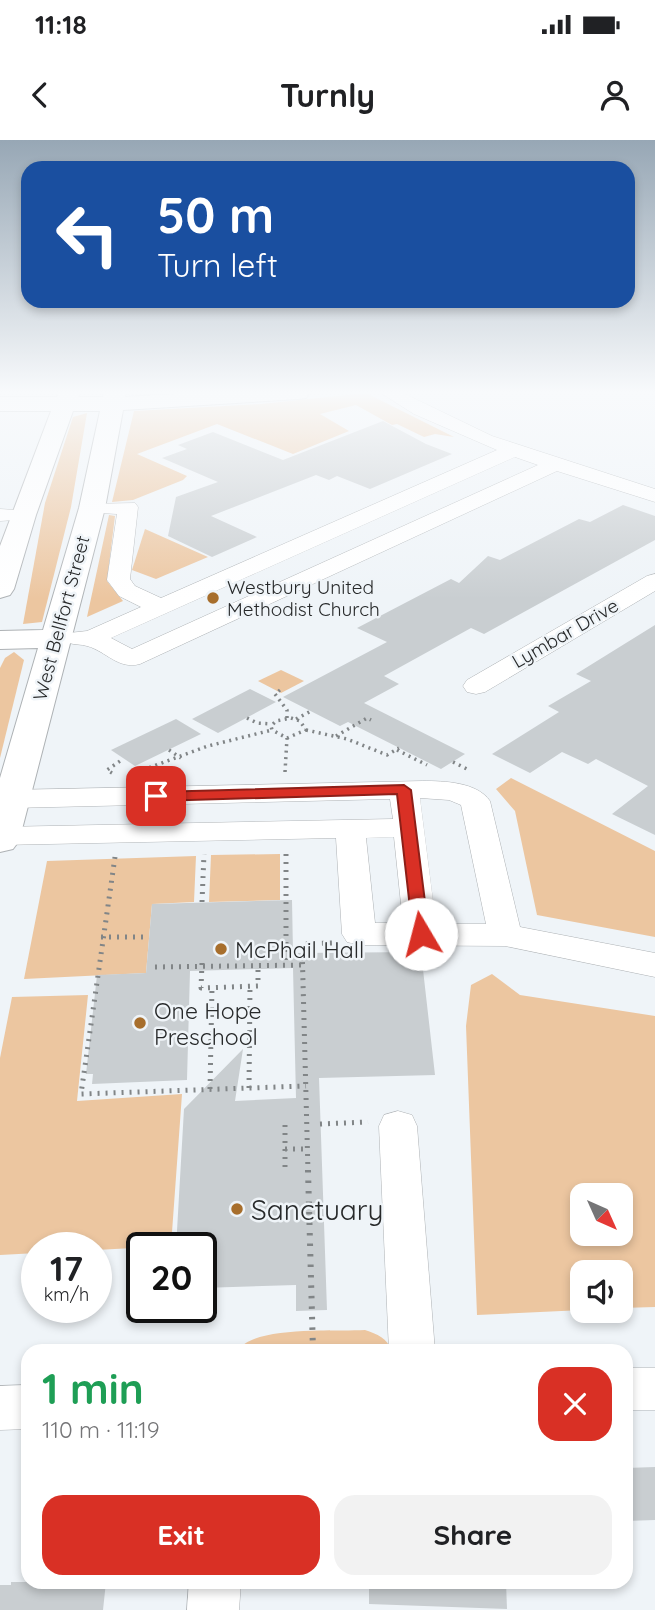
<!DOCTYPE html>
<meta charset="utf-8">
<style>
body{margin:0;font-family:Quicksand,sans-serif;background:#f2f2f2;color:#202124;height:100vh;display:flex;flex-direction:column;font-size:26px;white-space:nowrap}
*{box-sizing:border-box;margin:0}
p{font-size:23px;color:#757577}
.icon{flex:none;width:38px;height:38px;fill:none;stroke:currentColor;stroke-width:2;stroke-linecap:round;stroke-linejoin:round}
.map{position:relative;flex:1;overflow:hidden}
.panel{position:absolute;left:21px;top:1204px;width:612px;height:245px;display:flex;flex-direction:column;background:#fff;border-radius:21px;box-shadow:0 4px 10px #0003}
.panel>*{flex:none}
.banner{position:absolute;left:21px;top:21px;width:614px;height:147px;border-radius:21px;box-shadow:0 4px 10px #0003;background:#1a4fa0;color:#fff;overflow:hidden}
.needle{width:46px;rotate:135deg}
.controls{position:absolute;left:570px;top:1043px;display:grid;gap:14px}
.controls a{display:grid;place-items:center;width:63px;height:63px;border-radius:14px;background:#fff;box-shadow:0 4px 10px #0003;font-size:35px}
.speed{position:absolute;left:21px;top:1092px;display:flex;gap:14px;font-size:35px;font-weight:700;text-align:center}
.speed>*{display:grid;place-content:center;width:91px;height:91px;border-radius:50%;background:#fff;box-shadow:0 4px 10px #0003;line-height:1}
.speed small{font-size:18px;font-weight:400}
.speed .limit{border:4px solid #111;border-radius:10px;background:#fff;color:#111}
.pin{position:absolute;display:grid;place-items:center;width:60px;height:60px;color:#fff;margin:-30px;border-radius:14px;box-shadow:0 4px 10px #0006}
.me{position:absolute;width:77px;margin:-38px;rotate:352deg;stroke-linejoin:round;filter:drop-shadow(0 0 5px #0008)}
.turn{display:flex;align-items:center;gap:24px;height:147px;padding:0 21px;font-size:32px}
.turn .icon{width:91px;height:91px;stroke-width:2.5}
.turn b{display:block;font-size:49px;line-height:60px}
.round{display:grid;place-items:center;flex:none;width:74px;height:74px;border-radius:21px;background:#f2f2f2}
.head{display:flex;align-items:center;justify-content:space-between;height:119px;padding:0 21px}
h1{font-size:42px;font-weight:700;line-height:52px;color:#1e9e55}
.cta{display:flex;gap:14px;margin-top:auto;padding:14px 21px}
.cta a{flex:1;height:80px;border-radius:21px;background:#d93025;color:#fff;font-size:28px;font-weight:700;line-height:80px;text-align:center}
.cta a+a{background:#f2f2f2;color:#202124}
.status{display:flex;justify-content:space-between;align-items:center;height:49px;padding:0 35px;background:#fff;direction:ltr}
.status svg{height:19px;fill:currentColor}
header{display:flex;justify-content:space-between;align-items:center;height:91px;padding:0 21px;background:#fff;font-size:32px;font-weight:700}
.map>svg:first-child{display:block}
</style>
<div class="status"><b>11:18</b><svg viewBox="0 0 49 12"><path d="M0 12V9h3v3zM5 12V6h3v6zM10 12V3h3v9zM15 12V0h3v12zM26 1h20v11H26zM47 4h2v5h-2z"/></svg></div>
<header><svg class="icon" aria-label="back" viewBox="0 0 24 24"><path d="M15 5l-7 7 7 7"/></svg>Turnly<svg class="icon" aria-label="person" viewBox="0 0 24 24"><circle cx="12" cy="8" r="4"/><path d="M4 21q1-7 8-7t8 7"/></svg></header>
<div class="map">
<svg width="655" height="1470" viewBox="0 0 655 1470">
<rect width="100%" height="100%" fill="#eff4f8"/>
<!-- green -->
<g fill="#ecc6a0" fill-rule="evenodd">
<polygon points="366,253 454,297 435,294 424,297 397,284 392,285 356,265 320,274 349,291 293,314 217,284 137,314 187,336 183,340 133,360 112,362 134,271 261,264"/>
<polygon points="87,273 71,367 42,482 23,484 45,363 73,277"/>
<polygon points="109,375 115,376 107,441 123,461 87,477"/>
<polygon points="145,389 208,417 156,439 132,430"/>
<polygon points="14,512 24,520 0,618 0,528 5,518"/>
<polygon points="281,530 304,541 281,553 258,541"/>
<polygon points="511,638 655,711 655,797 537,775 515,671 496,649"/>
<polygon points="280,714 280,760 209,762 211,715"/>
<polygon points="196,716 194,762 152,764 146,833 24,839 47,721"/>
<path d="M492 834 520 855 655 876V1167L621 1168V1132H583V1170L477 1175 466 886 471 845ZM583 1055H621V1094H583Z"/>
<polygon points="88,855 77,961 182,954 171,1106 96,1110 96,1108 37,1108 37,1113 0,1115 0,918 12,857"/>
<path d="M365 1190C377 1194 388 1198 391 1211H238C253 1185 335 1192 365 1190Z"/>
</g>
<!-- building -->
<g fill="#c9ced1">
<polygon points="383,281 426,304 452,314 370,349 337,336 329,340 316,335 211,376 257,397 212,417 168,396 176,357 218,342 162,318 187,309 178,305 213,292 283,320"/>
<polygon points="623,365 655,376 655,400 484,494 471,488 384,536 399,544 364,563 465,614 441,629 348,582 340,586 283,557 387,502 357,488 451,439 459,443 488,416 500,420 579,379 590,382"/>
<polygon points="655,485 655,695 612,674 648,646 596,619 588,624 562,612 530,633 492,614 559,572 548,566 591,541 576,534"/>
<polygon points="250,549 276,562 218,593 192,579"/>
<polygon points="176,579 201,594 135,626 111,610"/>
<polygon points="292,760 293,813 421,812 435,935 319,938 327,1170 296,1171 296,1145 201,1148 201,1108 176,1108 184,969 243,909 235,961 296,958 293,828 190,831 187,940 92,944 93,934 86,934 97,835 146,833 152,764"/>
<polygon points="655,1327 655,1380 626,1381 626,1328"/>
<polygon points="11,1442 106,1442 103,1470 0,1470 0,1445 11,1445"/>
<polygon points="369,1442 506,1442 507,1469 369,1464"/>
</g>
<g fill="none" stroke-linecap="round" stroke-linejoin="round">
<!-- minor casing -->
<g stroke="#aeb2b5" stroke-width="1">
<g id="minor">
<path d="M381 253H403L492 296 655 349V362L557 331 140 524C118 530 106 511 87 506 81 504 75 505 69 503L66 498 69 493 87 491 141 467 119 456 107 440 117 374 85 372 82 368 85 364 135 363 138 367 130 439 135 446 161 458 497 310 414 274ZM515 317 538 325 132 509 111 498Z"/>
<polygon points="0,369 30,371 34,375 30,379 0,381"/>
<polygon points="655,434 655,451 485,552 476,554 467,552 463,546 467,540 647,436"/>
<path d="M423 641C444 641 477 642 490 661L520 787 655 813V837L505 806 359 805 347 802 342 794 336 698 0 705 1 687 393 679 390 659 11 668 1 665V653L11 650ZM420 658 449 660 461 665 486 784H436ZM394 697 403 783H375L366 698Z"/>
<polygon points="398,971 412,975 417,986 435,1211 389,1211 379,986 384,975"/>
<rect x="626" y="1228" width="29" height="42"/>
<polygon points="28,1245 28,1289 0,1290 0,1246"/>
<polygon points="189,1442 241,1442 239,1470 187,1470"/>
</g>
</g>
<!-- major casing -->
<g stroke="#aeb2b5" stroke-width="2">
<polygon id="major" points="58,253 80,253 78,257 103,257 104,253 126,253 125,257 191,253 309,253 306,258 298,259 123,270 105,368 19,701 13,709 0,712 0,638 38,508 0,509 0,491 43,490 79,368 100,271 73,271 36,375 14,449 10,455 0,458 0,406 51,271 0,271 0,257 57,257"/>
</g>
<!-- path-far2 -->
<g stroke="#818587" stroke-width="3.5" stroke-dasharray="2 4.5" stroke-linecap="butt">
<polyline points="280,550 275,554 287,570 287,578"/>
<polyline points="247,578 257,583 271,584"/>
<polygon points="291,578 300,581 306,590 287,598 272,590 271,586 276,581"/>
<polyline points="296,579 311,571"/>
<polyline points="306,590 347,599 387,615 399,608"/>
<polyline points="336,596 367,578 371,580"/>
<polyline points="169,610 181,618"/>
<polyline points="397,610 427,625"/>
<polyline points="453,622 467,629"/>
<polyline points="137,632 208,606 272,590"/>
<polyline points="285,632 287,598"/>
<polyline points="112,633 107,630 123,619"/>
</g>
<!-- path-far1 -->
<g stroke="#818587" stroke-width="5" stroke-dasharray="2 6" stroke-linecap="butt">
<polyline points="286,714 286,825"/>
<polyline points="115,717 81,954 306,946"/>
<polyline points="202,762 204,714"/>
<polyline points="101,797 149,797"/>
<polyline points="202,823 201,848 258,846 258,825"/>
<polyline points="155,827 303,825"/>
<polyline points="249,948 250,846"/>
<polyline points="210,949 212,847"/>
<polyline points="320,984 368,982"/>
<polyline points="285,985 285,1009 308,1009"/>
<polyline points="285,1009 285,1029"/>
<polyline points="308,1032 302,804 333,803"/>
</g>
<!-- path -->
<polyline stroke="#818587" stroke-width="6" stroke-dasharray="2.5 8" stroke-linecap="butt" points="308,1030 313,1211"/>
<!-- minor -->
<use href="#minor" fill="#fff" fill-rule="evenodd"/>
<!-- major -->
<use href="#major" fill="#fff" fill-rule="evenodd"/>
</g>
<!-- sky -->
<linearGradient id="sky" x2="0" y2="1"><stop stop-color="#97a7b5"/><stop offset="0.55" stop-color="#f8fafc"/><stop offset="1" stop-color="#f8fafc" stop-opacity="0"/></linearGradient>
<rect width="655" height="459" fill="url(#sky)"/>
<!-- route -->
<polygon fill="#d93025" stroke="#8d1f18" stroke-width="2" points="404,645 411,650 429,794 421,800 413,794 397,654 156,661 149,656 156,652"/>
<!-- markers -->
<g fill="#a76e2c" stroke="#eff4f8" stroke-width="2.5">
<circle cx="213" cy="458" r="7"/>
<circle cx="221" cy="809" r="7"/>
<circle cx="140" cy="883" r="7"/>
<circle cx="237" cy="1069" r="7"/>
</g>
<g text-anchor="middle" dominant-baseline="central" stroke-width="5" stroke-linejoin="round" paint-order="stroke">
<!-- far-poi labels -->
<g font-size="19" fill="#27292a" stroke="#eff4f8" text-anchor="start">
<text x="227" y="447">Westbury United<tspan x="227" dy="22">Methodist Church</tspan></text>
</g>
<!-- far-street labels -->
<g font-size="19" fill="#27292a" stroke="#eff4f8">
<text transform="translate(61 478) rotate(-75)">West Bellfort Street</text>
<text transform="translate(565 493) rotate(-30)">Lymbar Drive</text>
</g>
<!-- poi labels -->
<g font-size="23" fill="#27292a" stroke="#eff4f8" text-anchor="start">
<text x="235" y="809">McPhail Hall</text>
<text x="154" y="870">One Hope<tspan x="154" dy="26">Preschool</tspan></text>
</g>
<!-- near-poi labels -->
<g font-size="28" fill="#27292a" stroke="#eff4f8" text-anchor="start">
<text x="251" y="1069">Sanctuary</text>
</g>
</g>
</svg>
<div class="controls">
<a><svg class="needle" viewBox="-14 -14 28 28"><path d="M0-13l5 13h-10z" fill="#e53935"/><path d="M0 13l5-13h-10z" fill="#757577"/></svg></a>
<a><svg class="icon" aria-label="sound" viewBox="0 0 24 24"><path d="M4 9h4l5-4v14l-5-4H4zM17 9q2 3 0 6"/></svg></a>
</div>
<div class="speed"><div>17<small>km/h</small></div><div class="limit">20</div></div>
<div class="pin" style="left:156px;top:656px;background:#d93025"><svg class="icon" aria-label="arrive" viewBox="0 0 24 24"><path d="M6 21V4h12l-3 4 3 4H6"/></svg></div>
<svg class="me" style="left:421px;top:794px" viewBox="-20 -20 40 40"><circle r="19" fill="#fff"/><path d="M0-13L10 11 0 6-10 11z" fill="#d93025"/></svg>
<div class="banner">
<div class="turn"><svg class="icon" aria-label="left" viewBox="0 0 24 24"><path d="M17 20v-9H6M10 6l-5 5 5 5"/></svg><div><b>50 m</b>Turn left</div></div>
</div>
<section class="panel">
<div class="head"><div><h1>1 min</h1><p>110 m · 11:19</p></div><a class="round" style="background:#d93025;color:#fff"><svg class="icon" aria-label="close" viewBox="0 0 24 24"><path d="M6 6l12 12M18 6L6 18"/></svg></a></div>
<div class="cta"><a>Exit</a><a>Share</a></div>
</section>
</div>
